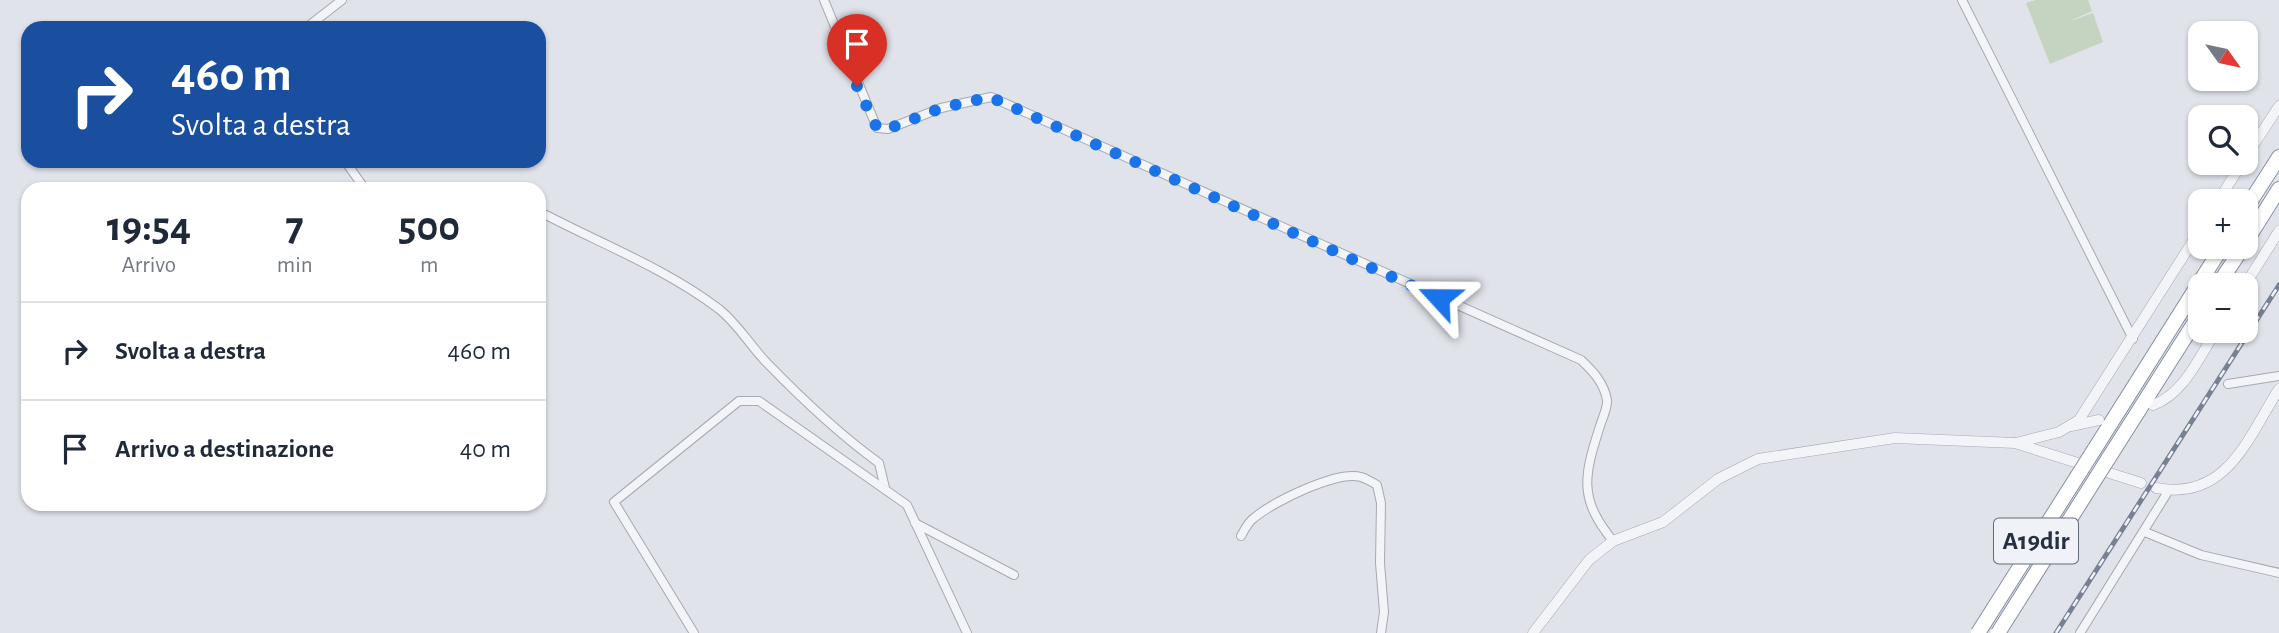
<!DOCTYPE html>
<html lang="it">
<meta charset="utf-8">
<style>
body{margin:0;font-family:"Alegreya Sans",sans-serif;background:#f6f6f7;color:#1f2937;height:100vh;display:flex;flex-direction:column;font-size:26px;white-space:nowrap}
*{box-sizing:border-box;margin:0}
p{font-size:23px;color:#747a83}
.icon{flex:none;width:38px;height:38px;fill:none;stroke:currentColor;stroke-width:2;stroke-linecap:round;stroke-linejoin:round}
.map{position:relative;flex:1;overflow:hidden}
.panel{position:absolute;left:21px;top:182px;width:525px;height:329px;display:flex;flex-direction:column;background:#fff;border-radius:21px;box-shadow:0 2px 5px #0004}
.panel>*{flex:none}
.banner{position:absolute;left:21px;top:21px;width:525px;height:147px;border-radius:21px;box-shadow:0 2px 5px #0004;background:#1a4fa0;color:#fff;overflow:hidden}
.needle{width:46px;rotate:123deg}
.fabs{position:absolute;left:2188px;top:21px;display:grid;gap:14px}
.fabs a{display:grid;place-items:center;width:70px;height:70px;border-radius:14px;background:#fff;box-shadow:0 2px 5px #0004;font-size:35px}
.pin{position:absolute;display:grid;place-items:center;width:60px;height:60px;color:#fff;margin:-72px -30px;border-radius:50% 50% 50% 0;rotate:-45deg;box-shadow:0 0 7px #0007}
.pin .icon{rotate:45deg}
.me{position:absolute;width:77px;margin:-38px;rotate:294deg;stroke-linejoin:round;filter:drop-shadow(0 0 5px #0008)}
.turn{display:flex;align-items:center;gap:24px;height:147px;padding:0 35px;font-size:32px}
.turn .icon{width:91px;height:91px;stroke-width:2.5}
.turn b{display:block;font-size:49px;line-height:60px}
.eta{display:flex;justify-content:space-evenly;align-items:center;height:119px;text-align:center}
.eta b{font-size:42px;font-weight:700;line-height:49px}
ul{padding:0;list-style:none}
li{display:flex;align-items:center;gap:21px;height:98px;padding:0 35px;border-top:2px solid #e0e1e3}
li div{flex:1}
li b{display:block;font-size:26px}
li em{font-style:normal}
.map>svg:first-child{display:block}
</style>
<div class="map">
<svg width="2279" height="633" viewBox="0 0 2279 633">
<rect width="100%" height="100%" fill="#e0e3ea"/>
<!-- green -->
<polygon fill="#c4d4c0" points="2036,0 2088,0 2092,11 2068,22 2093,13 2103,42 2050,64 2026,3"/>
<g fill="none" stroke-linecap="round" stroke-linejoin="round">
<!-- minor casing -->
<g stroke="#a5a9b4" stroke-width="10">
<g id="minor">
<path d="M824 0 877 128 888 129 941 108 991 97 1581 360C1593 371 1604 383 1607 400 1608 407 1602 419 1600 426 1584 476 1578 498 1613 541"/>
<polyline points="1962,0 2133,339"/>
<polyline points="306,28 342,0"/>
<polyline points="345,161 365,189"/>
<path d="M539 218 546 215C604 245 666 269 719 309 739 325 750 346 768 364 803 400 839 434 879 463L885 488"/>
<polyline points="2228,384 2279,376"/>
<polyline points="915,523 1014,575"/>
<polyline points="2145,532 2201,555 2279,573"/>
<path d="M1241 536C1245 529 1248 522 1254 518 1273 502 1337 470 1361 477 1367 479 1372 482 1377 485L1381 503 1380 563 1384 612 1381 633"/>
<polyline points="694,633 614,502 739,401 759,401 907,505 967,633"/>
<polyline points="2080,633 2169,490"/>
</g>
</g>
<!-- tertiary casing -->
<g stroke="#a5a9b4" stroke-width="11">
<g id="tertiary">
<polyline points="2245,158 2279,106"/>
<polyline points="2218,201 2242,163"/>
<polyline points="2245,285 2279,231"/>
<path d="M2153 405C2184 394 2199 357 2216 331"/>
<polyline points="2071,426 2099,420"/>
<polyline points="2016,443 2059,432 2079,420 2200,230"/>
<path d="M2156 488C2227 501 2247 439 2279 389"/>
<polyline points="1533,633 1589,560 1613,541 1663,522 1718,479 1758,459 1895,438 2015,443 2141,483"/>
</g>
</g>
<!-- motorway casing -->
<g stroke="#868fa1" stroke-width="16">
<g id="motorway">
<polyline points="2245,210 2279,157"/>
<polyline points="2245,243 2279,189"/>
<polyline points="2218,285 2243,247"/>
<polyline points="2094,450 2222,247"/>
<polyline points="2108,459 2200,314"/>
</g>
</g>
<!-- minor -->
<use href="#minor" stroke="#f3f4f8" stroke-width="8"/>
<!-- tertiary -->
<use href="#tertiary" stroke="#f3f4f8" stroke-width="10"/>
<!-- motorway -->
<use href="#motorway" stroke="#fff" stroke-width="14"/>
<!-- rail casing -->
<g stroke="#788194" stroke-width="5">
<polyline id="rail" points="2056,633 2279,285"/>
</g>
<!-- rail -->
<use href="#rail" stroke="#eff2f7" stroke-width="2.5" stroke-dasharray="8" stroke-linecap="butt"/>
<!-- motorway-bridge casing -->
<g stroke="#868fa1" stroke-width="16" stroke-linecap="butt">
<g id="motorway-bridge">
<polyline points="1978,633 2094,450"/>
<polyline points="1998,633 2108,459"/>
</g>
</g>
<!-- motorway-bridge -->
<use href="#motorway-bridge" stroke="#fff" stroke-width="14"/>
</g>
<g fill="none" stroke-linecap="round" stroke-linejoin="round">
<!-- route -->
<polyline stroke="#1a73e8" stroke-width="12" stroke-dasharray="0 21.6" points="857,86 877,128 888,129 941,108 990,97 1439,298"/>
</g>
<g text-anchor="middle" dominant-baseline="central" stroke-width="6" stroke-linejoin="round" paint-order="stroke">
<!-- shield labels -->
<rect fill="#eff2f7" stroke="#636a78" stroke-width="2" x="1994" y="518.5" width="84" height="45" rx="5"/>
<g font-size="26" font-weight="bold" fill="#272f42">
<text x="2036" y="541">A19dir</text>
</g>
</g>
</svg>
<div class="fabs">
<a><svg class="needle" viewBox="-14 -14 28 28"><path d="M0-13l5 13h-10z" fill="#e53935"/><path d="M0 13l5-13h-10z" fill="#747a83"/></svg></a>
<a><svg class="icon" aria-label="search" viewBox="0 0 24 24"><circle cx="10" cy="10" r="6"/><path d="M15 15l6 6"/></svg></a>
<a>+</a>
<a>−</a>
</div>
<div class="pin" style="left:857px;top:86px;background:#d93025"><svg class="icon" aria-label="arrive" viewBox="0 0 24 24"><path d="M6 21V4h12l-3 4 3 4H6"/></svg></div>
<svg class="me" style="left:1439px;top:298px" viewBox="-20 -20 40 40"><path d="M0-17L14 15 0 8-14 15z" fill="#1a73e8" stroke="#fff" stroke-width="4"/></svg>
<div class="banner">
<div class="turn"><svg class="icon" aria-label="right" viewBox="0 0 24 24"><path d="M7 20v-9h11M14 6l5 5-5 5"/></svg><div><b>460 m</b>Svolta a destra</div></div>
</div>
<section class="panel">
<div class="eta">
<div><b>19:54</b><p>Arrivo</p></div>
<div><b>7</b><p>min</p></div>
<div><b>500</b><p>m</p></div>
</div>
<ul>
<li><svg class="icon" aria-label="right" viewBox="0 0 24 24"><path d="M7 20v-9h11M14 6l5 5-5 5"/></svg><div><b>Svolta a destra</b></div><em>460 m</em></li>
<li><svg class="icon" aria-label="arrive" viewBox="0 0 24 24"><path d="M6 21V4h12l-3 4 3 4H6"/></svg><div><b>Arrivo a destinazione</b></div><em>40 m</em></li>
</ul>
</section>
</div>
